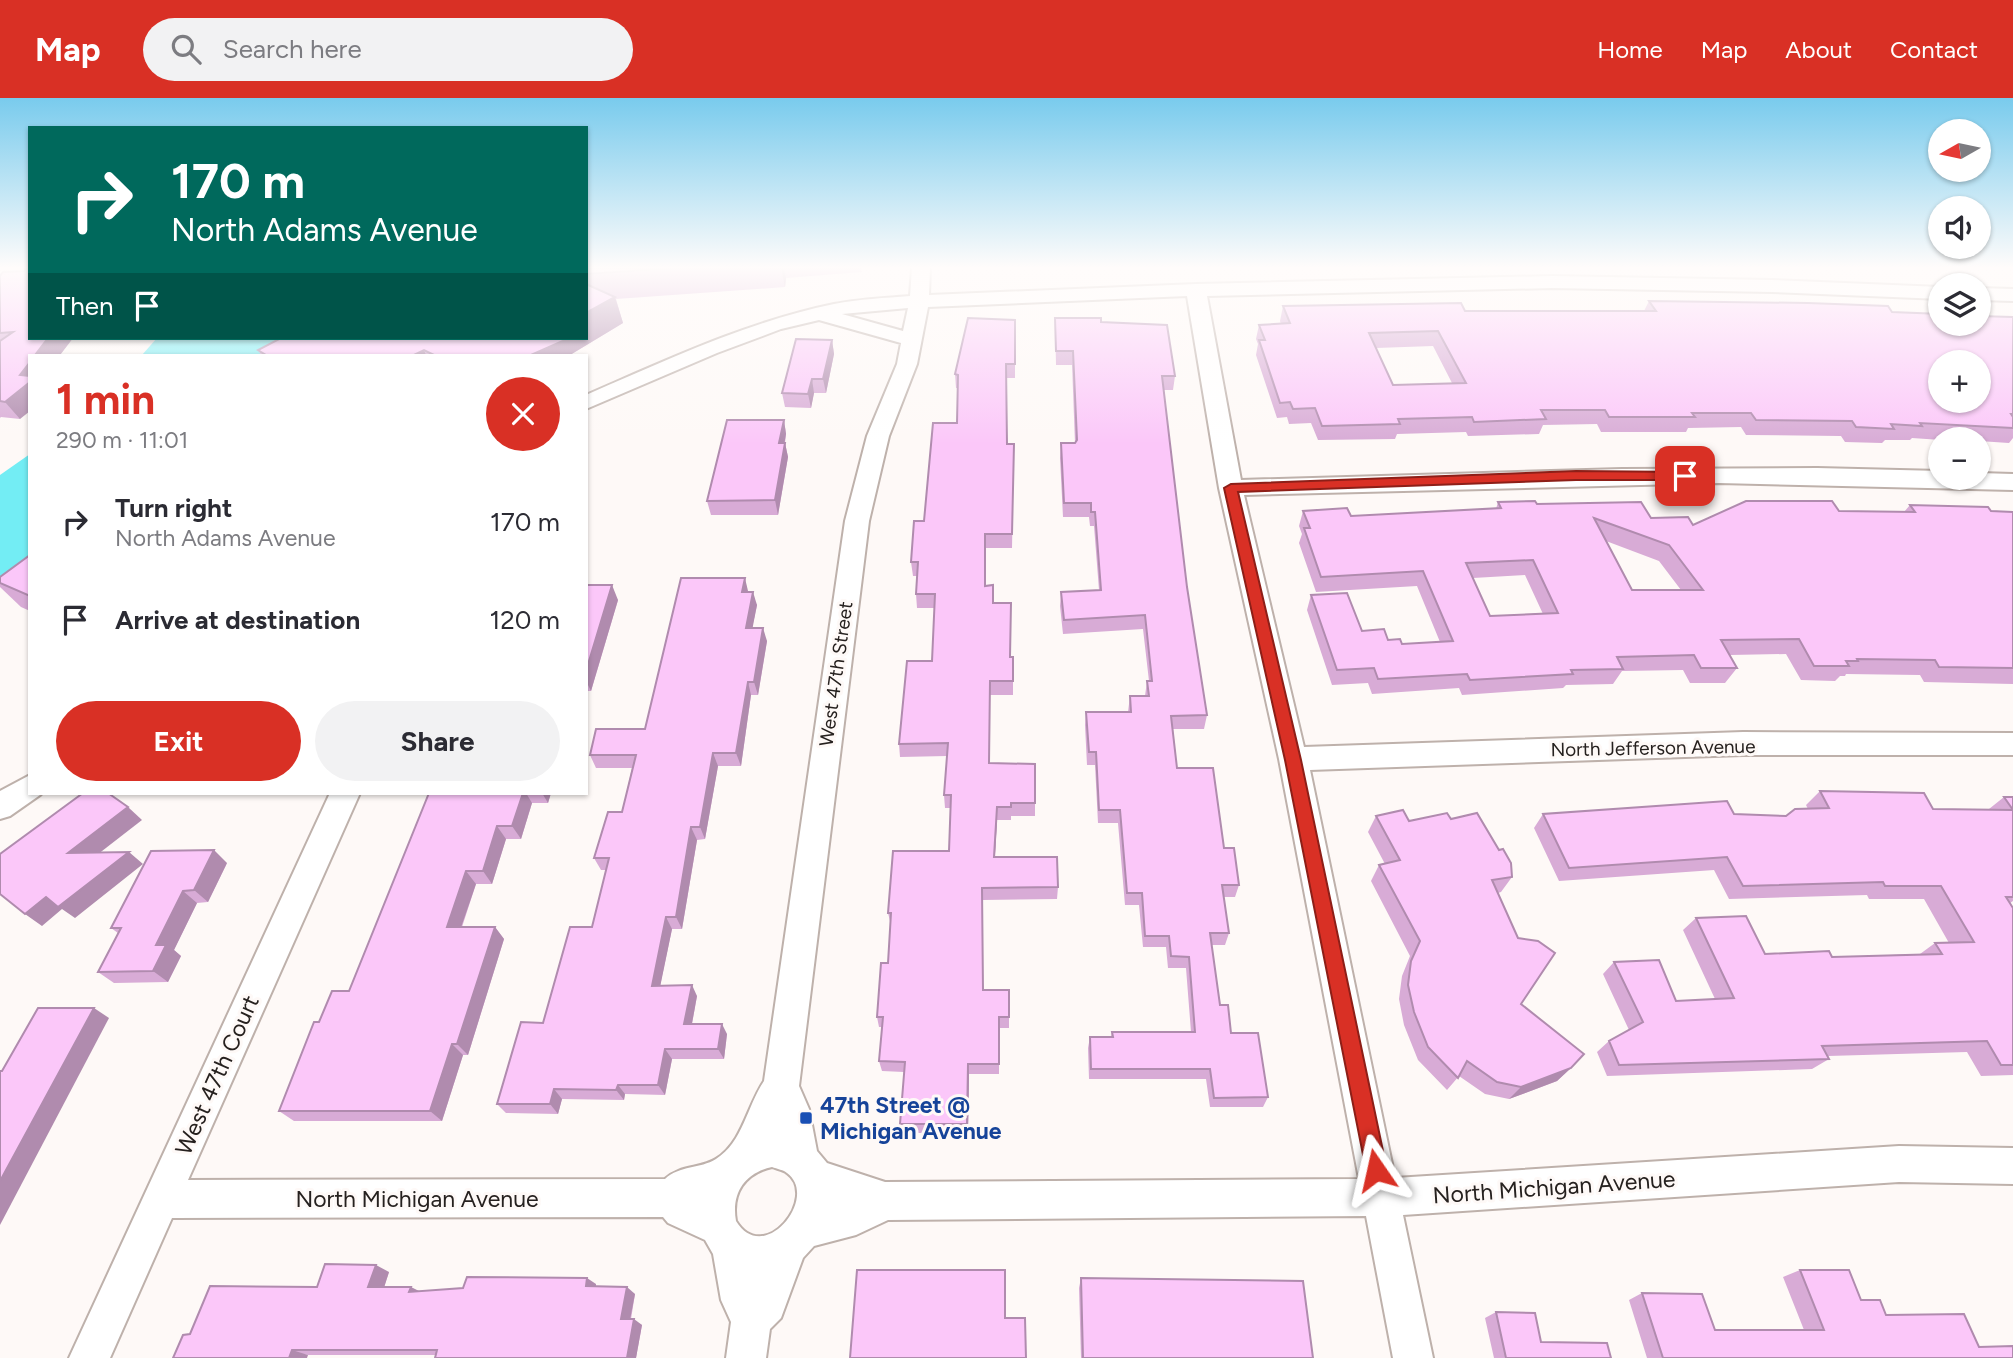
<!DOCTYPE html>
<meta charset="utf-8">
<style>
body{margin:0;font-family:Figtree,sans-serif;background:#f2f2f3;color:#2b2b33;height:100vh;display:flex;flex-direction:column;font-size:26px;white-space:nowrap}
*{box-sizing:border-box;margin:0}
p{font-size:23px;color:#7c7c81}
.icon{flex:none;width:38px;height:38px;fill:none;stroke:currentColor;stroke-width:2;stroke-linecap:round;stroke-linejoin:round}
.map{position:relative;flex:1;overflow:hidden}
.drawer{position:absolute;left:28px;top:256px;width:560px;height:441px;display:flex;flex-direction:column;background:#fff;border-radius:0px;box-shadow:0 2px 5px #0004}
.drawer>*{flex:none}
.top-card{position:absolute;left:28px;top:28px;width:560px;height:214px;border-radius:0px;box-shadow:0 2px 5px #0004;background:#00695c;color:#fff;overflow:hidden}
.needle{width:46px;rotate:261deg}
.fabs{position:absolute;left:1928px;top:21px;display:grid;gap:14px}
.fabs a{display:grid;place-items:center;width:63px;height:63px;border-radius:50%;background:#fff;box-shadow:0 2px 5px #0004;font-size:35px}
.pin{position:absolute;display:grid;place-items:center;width:60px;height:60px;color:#fff;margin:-30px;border-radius:14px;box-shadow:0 4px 10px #0006}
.me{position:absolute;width:77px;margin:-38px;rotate:349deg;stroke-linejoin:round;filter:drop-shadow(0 0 5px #0008)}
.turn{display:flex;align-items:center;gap:24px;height:147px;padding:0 28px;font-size:32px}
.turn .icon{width:91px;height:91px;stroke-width:2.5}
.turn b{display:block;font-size:49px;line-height:60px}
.then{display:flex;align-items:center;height:66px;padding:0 28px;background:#0003;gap:14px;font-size:26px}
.round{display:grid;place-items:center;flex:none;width:74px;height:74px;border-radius:37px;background:#f2f2f3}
.headline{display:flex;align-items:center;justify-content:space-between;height:119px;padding:0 28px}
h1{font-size:42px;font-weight:700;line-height:52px;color:#d93025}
.primary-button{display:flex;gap:14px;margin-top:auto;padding:14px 28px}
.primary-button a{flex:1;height:80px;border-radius:42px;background:#d93025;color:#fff;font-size:28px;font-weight:700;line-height:80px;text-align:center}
.primary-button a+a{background:#f2f2f3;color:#2b2b33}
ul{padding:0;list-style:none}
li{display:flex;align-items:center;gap:21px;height:98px;padding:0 28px}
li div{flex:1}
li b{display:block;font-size:26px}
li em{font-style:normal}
header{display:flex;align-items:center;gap:42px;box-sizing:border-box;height:98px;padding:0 35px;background:#d93025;color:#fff}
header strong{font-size:33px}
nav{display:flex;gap:38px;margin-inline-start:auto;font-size:24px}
.search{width:490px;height:63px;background:#f2f2f3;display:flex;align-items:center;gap:18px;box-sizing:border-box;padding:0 24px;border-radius:38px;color:#7c7c81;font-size:26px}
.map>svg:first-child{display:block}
</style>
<header>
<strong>Map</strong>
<div class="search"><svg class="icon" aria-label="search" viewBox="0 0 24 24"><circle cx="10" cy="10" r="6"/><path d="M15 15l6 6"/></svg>Search here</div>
<nav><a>Home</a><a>Map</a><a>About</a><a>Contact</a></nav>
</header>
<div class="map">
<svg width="2013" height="1260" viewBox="0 0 2013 1260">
<rect width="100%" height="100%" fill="#fef9f7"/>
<!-- water -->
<g fill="#73edf4">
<polygon points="157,240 291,240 276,257 142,257"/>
<polygon points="30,356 30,466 0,486 0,377"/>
</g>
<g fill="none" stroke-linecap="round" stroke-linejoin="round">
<!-- street casing -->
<g stroke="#beb1ab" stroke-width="4">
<g id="street">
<path d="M912 170H930L929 197 1196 186 1552 178 1772 182 1941 189V201L1772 194 1552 190 1207 198 1241 382 1622 371 1817 370 1941 373V380H1979V375L2013 376V392L1719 385 1244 397 1304 649 1743 634 2013 635V657H1743L1310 672 1395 1080 1899 1048 2013 1050V1086L1899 1084 1403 1117 1433 1260H1393L1366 1118 888 1122 856 1137 814 1148 803 1160 781 1220 770 1231 766 1260H726L731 1224 721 1202 713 1156 705 1142 668 1125 663 1119 172 1120 110 1260H69L330 695H360L188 1082 665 1081C680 1067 700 1071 716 1061 743 1044 747 1008 764 983L845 423 867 338 897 266 901 245 819 222 781 231 717 255 586 311V297C667 262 747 224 834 206 859 201 885 200 910 198ZM1187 198 1219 390 1279 661 1359 1081 885 1084 827 1065 817 1053 809 1011 799 988 869 423 889 338 917 266 928 209ZM908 210 903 233 842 216ZM772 1069C777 1071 784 1072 787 1075 820 1099 764 1169 736 1123 731 1095 745 1075 772 1069Z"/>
<polygon points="1979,190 2013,191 2013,203 1979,202"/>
<polygon points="30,677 30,695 42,695 40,697 10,718 0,721 0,693"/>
</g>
</g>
<!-- street -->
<use href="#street" fill="#fff" fill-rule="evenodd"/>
</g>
<!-- wall -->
<g fill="#d8abd6" fill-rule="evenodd">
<polygon points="586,170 861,170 862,174 786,180 785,189 616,201 623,225 570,257 261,257 258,252 586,240"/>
<polygon points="0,178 30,240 73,240 60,257 30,257 20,321 1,319 0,320"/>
<path d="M1649 203 2013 219V340L2009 345 1979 343V341L1941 342 1912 340 1910 342H1885L1882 345 1845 344 1841 338 1746 337 1741 329 1688 330 1686 334H1601L1597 326 1543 327 1539 336 1468 338 1466 334 1397 336 1395 341 1318 342 1311 325 1289 326 1287 319 1277 320 1256 257 1258 246 1256 241 1259 227 1281 226 1280 223 1283 208 1465 213H1644ZM1433 248 1452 285 1393 287 1376 250Z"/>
<polygon points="1055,220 1101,224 1175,278 1173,292 1163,292 1187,489 1207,617 1204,631 1173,631 1177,670 1224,750 1239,787 1235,799 1224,799 1229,835 1225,847 1211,847 1220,907 1231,935 1268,999 1263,1009 1210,1009 1206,981 1089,981 1088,950 1090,939 1111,939 1112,934 1191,934 1186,870 1168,870 1166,849 1143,849 1139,807 1125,807 1118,725 1098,725 1095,667 1087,667 1085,627 1086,614 1128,614 1130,598 1145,598 1147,583 1149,583 1143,531 1063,536 1060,508 1061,494 1099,492 1094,428 1090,428 1089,419 1063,419 1060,360 1061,345 1075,345 1072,267 1056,267"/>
<polygon points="1015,222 1015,280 1006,280 1007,346 1014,346 1012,450 986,450 985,488 993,505 1010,559 1013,559 1013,597 990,597 989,665 1035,666 1035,718 1011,718 1011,722 997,722 995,759 1058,789 1057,801 982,802 983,892 1009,892 1009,930 999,930 999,976 969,976 968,1035 902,1035 900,1026 904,974 882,973 879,963 882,929 879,929 877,919 888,865 891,827 888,815 949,753 951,710 945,710 944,697 947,658 900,659 899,646 932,563 935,510 917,510 916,496 917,478 913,478 911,464 924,423 957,325 958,290 956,290 955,276"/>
<polygon points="832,242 834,256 826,295 814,295 811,310 785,309 782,295"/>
<polygon points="784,322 786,336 785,345 788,359 778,417 711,417 707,403"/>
<path d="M1498 404 1537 406 1651 420 1693 427 1839 413 1904 414 1910 407 2013 414V586L1924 584 1920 577 1846 576 1845 578H1840L1835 583 1801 582 1786 556 1730 557 1737 570 1725 585H1690L1683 572 1622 573 1613 586 1566 587 1563 590 1462 597 1459 590 1372 596 1368 585 1332 587 1307 512 1311 497 1362 533 1388 542 1402 546 1440 544 1417 488 1316 494 1299 445 1302 436 1299 428 1303 413 1351 418 1496 411ZM1606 443 1659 463 1681 492H1632ZM1525 477 1543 516 1490 518 1473 480Z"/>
<polygon points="30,457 30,513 21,509 0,489 0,479"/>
<polygon points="586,487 618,502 591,593 586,593"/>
<polygon points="748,494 757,507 752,530 767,543 758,597 751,597 741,668 718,668 705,741 697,742 682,831 672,831 660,888 697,898 692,926 727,936 724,961 672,961 665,997 625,996 624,1002 562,1001 558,1016 506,1015 497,1006 543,925 592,829 606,772 601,772 594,760 622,714 632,670 596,670 590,657 645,631"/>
<polygon points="1820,693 1933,711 1989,711 2004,699 2013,699 2013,803 2010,805 2013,810 2013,977 1981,978 1967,954 1828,958 1829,961 1812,971 1607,978 1597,954 1609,943 1629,932 1603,876 1614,864 1676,903 1715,901 1683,832 1696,820 1765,856 1832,859 1920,856 1935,845 1949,845 1924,801 1869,801 1867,797 1729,801 1714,772 1559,783 1534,730 1543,716 1734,716 1786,718 1808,711 1806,707"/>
<polygon points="429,695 551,695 548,705 532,705 521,741 506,741 492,786 476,786 462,829 495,829 504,841 468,957 463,957 442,1023 294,1023 279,1013 319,924 349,893"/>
<polygon points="1376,718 1409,723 1451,721 1512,779 1501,794 1498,795 1521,906 1571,970 1557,983 1509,1001 1485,996 1459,978 1447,992 1418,962 1404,927 1399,901 1402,878 1410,858 1371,783 1379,767 1385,766 1368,734"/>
<polygon points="227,765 208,804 197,805 174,852 181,858 168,884 114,885 98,874 118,835 111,830"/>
<polygon points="1800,1172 1861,1202 1886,1217 2013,1260 1647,1260 1629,1202 1642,1195 1715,1232 1804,1232 1783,1179"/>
<polygon points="389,1174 384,1189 419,1193 596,1186 596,1188 635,1196 631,1221 642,1227 636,1260 435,1260 436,1257 308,1257 190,1236 317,1189"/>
<polygon points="1081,1180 1313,1260 1081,1260 1079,1190"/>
<polygon points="1496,1214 1541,1244 1611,1260 1494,1260 1485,1220"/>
</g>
<!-- shaded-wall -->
<g fill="#b08bae">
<polygon points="781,170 784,170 786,180 785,189"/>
<polygon points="615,199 623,225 570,257 531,257 553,240 586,240 586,215"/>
<polygon points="48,240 73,240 60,257 35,257"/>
<polygon points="832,242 834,256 826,295 823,281"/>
<polygon points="424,252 426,257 414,257"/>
<polygon points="30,264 30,313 20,321 5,304 20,277"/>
<polygon points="812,281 814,295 811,310 808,296"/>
<polygon points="784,322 786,336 782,359 779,345"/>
<polygon points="785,345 788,359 778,417 775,402"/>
<polygon points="745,480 748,493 742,494"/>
<polygon points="612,487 618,502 591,593 586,583 586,573"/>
<polygon points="753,494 757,507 750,543 746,530"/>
<polygon points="763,530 767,543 758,597 754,584"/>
<polygon points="748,584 751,597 741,668 736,655"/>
<polygon points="713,655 718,668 705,741 700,729"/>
<polygon points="523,695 526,695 532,705 521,741 512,728"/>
<polygon points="542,695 551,695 548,705"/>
<polygon points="128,709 142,722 84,767 68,755"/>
<polygon points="997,709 997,722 994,771 994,759"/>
<polygon points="497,728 506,741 492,786 483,773"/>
<polygon points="691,729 697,742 682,831 676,819"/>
<polygon points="214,752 227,765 208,804 194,792"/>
<polygon points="129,754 143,766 75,820 62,811 42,828 25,816 46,799"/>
<polygon points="466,773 476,786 457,841 447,829"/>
<polygon points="183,793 197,805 174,852 181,858 168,884 153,873 156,847"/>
<polygon points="666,819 672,831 658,899 652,888"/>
<polygon points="495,829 504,841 468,957 457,946"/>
<polygon points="692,887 697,898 690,936 684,926"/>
<polygon points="94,910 109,920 0,1127 0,1083"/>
<polygon points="722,926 727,936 724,961 718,951"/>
<polygon points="452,946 463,957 442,1023 430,1013"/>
<polygon points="665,951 672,961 665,997 658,987"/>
<polygon points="968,966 969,976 968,1035 967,1026"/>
<polygon points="1571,970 1557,983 1509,1001 1521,989"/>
<polygon points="618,987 625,996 624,1002 616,992"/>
<polygon points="554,991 562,1001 558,1016 550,1006"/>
<polygon points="376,1167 389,1174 382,1196 368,1189"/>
<polygon points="587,1180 596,1186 595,1195 586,1188"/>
<polygon points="411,1189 423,1195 409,1194"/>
<polygon points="627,1189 635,1196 629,1227 621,1221"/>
<polygon points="634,1221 642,1227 636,1260 627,1260"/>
<polygon points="292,1252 308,1257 307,1260 289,1260"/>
</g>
<!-- building -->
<g fill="#fbc7f9" stroke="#b08bae" stroke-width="2" fill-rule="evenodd">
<polygon points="26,170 30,170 30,240 48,240 35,257 30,257 30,264 20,277 30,278 30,284 5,304 0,303 0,243 13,234 0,235 0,178 3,174 24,173"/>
<polygon points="586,170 674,170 586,176"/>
<polygon points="586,186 615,199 586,215"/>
<path d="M1649 203 1808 205 1888 208 1892 214 1941 216V226H1979V218L2013 219V316H2011L2013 319V330L1920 325 1922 328 1891 326 1894 331 1856 329 1852 323 1756 322 1751 315H1692L1695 319H1609L1605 312H1541L1546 321 1474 324 1472 319 1398 321 1400 326 1322 328 1315 310 1293 311 1290 304 1280 305 1259 242H1265L1259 227 1290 225 1283 208 1461 205 1465 213H1656ZM1438 233 1466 285 1393 287 1369 235ZM1941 264H1979V303H1941Z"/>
<polygon points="968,220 1015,222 1015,266 1006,266 1007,346 1014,346 1012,436 985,436 985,488 993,487 993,505 1011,505 1010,559 1013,559 1013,583 990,583 989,665 1035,666 1035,705 1011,705 1011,709 997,709 994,759 1057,759 1058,789 982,790 983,892 1009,892 1009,919 999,919 999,966 968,966 967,1026 900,1026 905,964 879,963 883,919 877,919 881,865 888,865 891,815 888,815 893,753 949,753 951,697 944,697 948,645 899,646 907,563 932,563 935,496 916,496 918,464 911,464 914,423 924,423 933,325 957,325 958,277 955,276"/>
<polygon points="1055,220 1101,220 1101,224 1167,227 1175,278 1162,278 1187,489 1207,617 1171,618 1177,670 1213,670 1224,750 1234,750 1239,787 1222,787 1229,835 1210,835 1220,907 1228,907 1231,935 1258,935 1268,999 1214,1000 1210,971 1091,971 1090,939 1113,939 1112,934 1195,934 1189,859 1171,858 1169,838 1145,838 1142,795 1127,795 1120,712 1099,712 1096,654 1089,654 1086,614 1131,614 1130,598 1149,598 1147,583 1152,583 1145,517 1064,522 1061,494 1101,492 1095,414 1091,414 1091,405 1064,405 1061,345 1075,345 1077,342 1073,253 1056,253"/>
<polygon points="281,240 560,240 565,242 531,257 434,257 424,252 414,257 266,257 258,252"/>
<polygon points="796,241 832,242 823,281 812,281 808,296 782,295"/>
<polygon points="727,322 784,322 779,345 785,345 775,402 707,403"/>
<path d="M1535 403 1537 406 1641 404 1651 420 1688 419 1693 427 1746 403H1832L1839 413 1915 414 1910 407 1988 409 1991 413 2013 414V570L1939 569 1935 562 1857 561 1858 563H1846L1849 568H1814L1799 541 1721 542 1737 570H1701L1694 557 1617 559 1623 571 1571 572 1573 576 1470 582 1467 576 1378 581 1374 570 1337 572 1311 497 1347 495 1362 533 1384 531 1388 542 1400 541 1402 546 1453 543 1423 473 1321 479 1304 430H1310L1303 413 1347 410 1351 418 1501 410 1498 404ZM1594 420 1669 447 1703 492H1632ZM1533 462 1558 515 1490 518 1466 465Z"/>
<polygon points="30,457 30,498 0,485 0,479"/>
<polygon points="681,480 745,480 742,494 753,494 746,530 763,530 754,584 748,584 736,655 713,655 700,729 691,729 676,819 666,819 652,888 692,887 684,926 722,926 718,951 665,951 658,987 618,987 616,992 554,991 550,1006 497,1006 521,924 543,925 570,829 592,829 609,760 594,760 608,714 622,714 636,657 590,657 596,631 645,631"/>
<polygon points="586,487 612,487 586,573"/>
<polygon points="1820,693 1924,695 1933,711 2013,712 2004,699 2013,699 2013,799 2006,799 2013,810 2013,967 2001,967 1987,943 1822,948 1829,961 1619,967 1609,943 1643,924 1614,864 1659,862 1676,903 1734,900 1696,820 1746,818 1765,856 1829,853 1832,859 1942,856 1935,845 1974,844 1941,788 1885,788 1883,784 1743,788 1727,759 1569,770 1543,716 1727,703 1734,716 1786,718 1795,711 1829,710"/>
<polygon points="83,695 108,695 128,709 68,755 129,754 58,809 46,799 25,816 0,796 0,756"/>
<polygon points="429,695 523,695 512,728 497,728 483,773 466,773 447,829 495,829 457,946 452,946 430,1013 279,1013 314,924 319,924 332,893 349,893"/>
<polygon points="1403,712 1409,723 1447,715 1451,721 1477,715 1499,752 1503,751 1511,765 1512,779 1492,782 1518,840 1538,843 1555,855 1521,906 1584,956 1571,970 1521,989 1497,984 1467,963 1458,980 1428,949 1414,914 1408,887 1411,863 1420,843 1379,767 1400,762 1376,718"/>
<polygon points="214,752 194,792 183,793 156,847 166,847 153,873 98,874 121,830 111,830 151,753"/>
<polygon points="38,910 94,910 0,1083 0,973 2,973"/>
<polygon points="325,1166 376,1167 368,1189 411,1189 409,1194 463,1190 467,1179 587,1180 586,1188 627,1189 621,1221 634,1221 627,1260 435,1260 437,1252 292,1252 289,1260 173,1260 183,1237 190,1236 210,1188 317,1189"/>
<polygon points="857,1172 1005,1172 1005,1220 1025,1220 1026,1260 850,1260"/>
<polygon points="1800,1172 1849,1172 1861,1202 1880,1202 1886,1217 1964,1216 1979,1249 2013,1248 2013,1260 1663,1260 1642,1195 1702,1196 1715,1232 1824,1232"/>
<polygon points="1081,1180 1303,1183 1313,1260 1083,1260"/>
<polygon points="1496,1214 1535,1215 1541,1244 1607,1245 1611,1260 1506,1260"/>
</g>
<!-- sky -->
<linearGradient id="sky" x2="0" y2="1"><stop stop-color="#79cbed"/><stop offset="0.49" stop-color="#fffcfb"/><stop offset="1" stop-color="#fffcfb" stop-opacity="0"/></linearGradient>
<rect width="2013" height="346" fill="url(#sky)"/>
<!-- route -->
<polygon fill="#d93025" stroke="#8d1f18" stroke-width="2" points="1576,373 1685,374 1692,378 1685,382 1576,382 1238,394 1301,662 1387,1072 1384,1079 1376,1082 1369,1079 1366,1072 1285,662 1224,390 1231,386"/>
<!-- markers -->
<rect fill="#1a4fb4" stroke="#fef9f7" stroke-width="2.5" x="799" y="1013" width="14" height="14" rx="3.5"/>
<g text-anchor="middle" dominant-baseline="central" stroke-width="6" stroke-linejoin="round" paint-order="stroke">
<!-- street labels -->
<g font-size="19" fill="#26211f" stroke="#fef9f7">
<text transform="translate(836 576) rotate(-82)">West 47th Street</text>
<text transform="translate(1653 650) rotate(-1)">North Jefferson Avenue</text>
</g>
<!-- near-street labels -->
<g font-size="23" fill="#26211f" stroke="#fef9f7">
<text transform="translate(217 977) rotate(-66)">West 47th Court</text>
<text transform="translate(1554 1089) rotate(-4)">North Michigan Avenue</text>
<text x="417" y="1101">North Michigan Avenue</text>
</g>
<!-- near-transit labels -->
<g font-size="23" font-weight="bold" fill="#164399" stroke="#fef9f7" text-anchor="start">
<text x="820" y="1007">47th Street @<tspan x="820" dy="26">Michigan Avenue</tspan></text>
</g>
</g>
</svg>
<div class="fabs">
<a><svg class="needle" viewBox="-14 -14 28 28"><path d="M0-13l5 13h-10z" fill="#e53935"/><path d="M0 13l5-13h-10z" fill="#7c7c81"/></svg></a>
<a><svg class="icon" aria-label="sound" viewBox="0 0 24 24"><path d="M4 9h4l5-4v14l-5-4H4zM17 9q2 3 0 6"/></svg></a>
<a><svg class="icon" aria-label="layers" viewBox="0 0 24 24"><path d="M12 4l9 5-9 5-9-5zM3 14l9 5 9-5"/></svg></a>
<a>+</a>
<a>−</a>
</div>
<div class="pin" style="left:1685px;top:378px;background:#d93025"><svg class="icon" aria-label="arrive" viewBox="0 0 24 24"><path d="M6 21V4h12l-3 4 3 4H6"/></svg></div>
<svg class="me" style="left:1376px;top:1072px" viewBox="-20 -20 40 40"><path d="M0-17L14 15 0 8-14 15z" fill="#d93025" stroke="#fff" stroke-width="4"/></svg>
<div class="top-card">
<div class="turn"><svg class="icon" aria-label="right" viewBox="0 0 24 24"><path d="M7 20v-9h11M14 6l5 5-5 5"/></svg><div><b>170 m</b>North Adams Avenue</div></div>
<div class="then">Then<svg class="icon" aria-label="arrive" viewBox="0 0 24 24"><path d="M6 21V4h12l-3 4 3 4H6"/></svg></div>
</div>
<section class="drawer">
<div class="headline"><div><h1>1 min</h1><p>290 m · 11:01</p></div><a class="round" style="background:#d93025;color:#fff"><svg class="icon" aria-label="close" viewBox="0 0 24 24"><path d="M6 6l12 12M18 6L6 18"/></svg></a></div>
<ul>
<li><svg class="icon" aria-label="right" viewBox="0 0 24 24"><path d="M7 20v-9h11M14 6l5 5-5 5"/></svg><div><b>Turn right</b><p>North Adams Avenue</p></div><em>170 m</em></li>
<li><svg class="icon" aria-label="arrive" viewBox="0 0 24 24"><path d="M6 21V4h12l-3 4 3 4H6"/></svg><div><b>Arrive at destination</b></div><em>120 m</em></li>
</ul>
<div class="primary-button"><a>Exit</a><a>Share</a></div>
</section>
</div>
